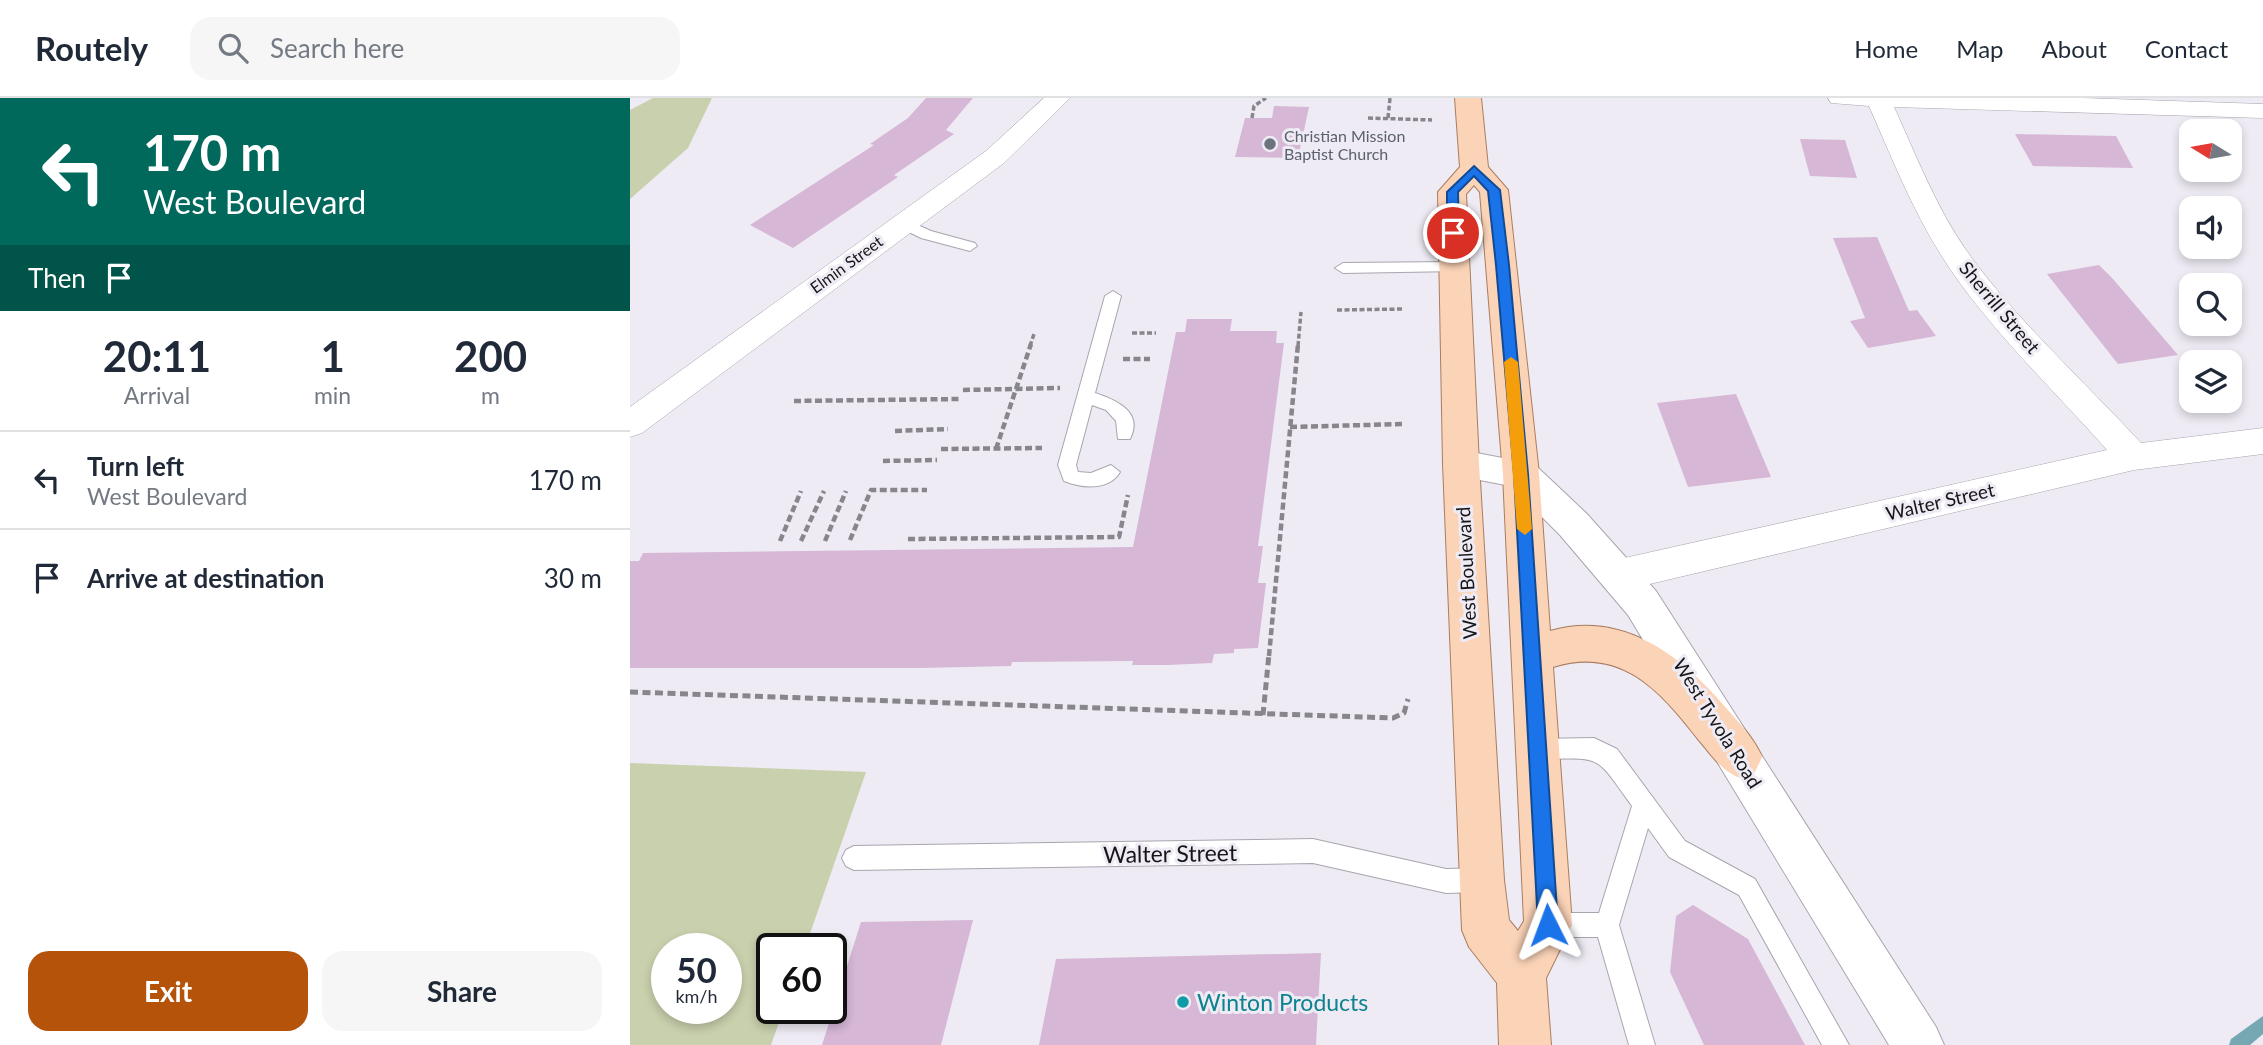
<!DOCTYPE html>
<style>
body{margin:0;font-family:Lato,sans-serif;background:#f6f6f7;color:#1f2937;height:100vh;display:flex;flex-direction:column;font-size:26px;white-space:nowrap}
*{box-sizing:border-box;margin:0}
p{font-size:23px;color:#747a83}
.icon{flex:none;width:38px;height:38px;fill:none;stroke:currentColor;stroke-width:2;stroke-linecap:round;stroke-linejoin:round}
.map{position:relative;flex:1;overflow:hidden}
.side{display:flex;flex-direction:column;background:#fff;width:630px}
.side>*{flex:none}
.hud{background:#00695c;color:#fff;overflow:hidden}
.needle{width:46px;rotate:281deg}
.fabs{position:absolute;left:1549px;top:21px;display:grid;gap:14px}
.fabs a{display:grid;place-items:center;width:63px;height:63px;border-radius:14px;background:#fff;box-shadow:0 4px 10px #0003;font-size:35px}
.speed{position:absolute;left:21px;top:835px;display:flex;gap:14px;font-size:35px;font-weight:700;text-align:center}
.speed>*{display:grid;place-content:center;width:91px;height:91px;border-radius:50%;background:#fff;box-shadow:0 4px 10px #0003;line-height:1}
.speed small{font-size:18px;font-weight:400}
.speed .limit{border:4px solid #111;border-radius:10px;background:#fff;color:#111}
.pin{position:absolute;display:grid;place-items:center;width:60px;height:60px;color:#fff;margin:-30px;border:4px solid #fff;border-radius:50%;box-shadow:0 2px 7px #0007}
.me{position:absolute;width:77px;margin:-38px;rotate:357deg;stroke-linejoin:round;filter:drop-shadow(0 0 5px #0008)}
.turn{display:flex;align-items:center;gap:24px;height:147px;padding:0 28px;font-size:32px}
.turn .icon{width:91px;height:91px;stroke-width:2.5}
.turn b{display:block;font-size:49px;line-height:60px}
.then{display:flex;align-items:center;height:66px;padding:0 28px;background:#0003;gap:14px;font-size:26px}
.eta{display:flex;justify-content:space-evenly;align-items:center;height:119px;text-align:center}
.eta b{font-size:42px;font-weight:700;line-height:49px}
.button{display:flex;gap:14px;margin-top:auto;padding:14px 28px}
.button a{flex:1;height:80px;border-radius:21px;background:#b45309;color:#fff;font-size:28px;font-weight:700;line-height:80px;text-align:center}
.button a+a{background:#f6f6f7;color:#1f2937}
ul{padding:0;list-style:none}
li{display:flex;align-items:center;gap:21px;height:98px;padding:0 28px;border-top:2px solid #e0e1e3}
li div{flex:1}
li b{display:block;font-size:26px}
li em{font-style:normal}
header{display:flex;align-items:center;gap:42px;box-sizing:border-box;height:98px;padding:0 35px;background:#fff;border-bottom:2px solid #e0e1e3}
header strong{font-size:33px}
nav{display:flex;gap:38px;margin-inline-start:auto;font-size:24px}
.search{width:490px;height:63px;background:#f6f6f7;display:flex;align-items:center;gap:18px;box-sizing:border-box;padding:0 24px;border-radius:21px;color:#747a83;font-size:26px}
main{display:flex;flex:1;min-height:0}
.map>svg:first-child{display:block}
</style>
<header>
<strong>Routely</strong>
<div class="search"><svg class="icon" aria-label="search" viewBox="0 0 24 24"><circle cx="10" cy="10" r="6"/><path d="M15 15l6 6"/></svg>Search here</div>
<nav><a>Home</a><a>Map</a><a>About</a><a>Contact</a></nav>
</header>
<main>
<section class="side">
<div class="hud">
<div class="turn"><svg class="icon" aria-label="left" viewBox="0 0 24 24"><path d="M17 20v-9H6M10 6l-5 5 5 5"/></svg><div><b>170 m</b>West Boulevard</div></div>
<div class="then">Then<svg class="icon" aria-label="arrive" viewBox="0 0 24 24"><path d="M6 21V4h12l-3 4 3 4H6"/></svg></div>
</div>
<div class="eta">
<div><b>20:11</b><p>Arrival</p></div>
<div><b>1</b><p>min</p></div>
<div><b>200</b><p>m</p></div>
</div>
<ul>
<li><svg class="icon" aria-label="left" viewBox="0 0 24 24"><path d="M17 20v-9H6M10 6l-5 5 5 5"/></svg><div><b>Turn left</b><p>West Boulevard</p></div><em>170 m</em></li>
<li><svg class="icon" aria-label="arrive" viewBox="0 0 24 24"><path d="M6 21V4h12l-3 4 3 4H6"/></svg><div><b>Arrive at destination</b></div><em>30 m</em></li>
</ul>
<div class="button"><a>Exit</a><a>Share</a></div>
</section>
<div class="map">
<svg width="1633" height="947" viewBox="0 0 1633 947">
<rect width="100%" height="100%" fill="#eeebf4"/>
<!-- green -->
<g fill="#c9d0ad" fill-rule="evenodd">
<polygon points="23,0 82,0 58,50 0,101 0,12"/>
<path d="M0 665 236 674 175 850H142V910H154L141 947H0ZM37 850H96V910H37Z"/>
</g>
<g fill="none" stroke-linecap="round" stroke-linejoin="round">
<!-- stream -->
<polygon fill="#76a8b3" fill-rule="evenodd" points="1633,918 1633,936 1620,947 1599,947 1601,941"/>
</g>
<!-- building -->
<g fill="#d6b7d6">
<polygon points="296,0 343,0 316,32 324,36 264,77 268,79 163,150 120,127 244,47 240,46 278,20"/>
<polygon points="644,8 679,9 668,60 605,59 615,20 642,20"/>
<polygon points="1385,36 1486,38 1503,70 1403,68"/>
<polygon points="1170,41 1215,42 1227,80 1180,78"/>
<polygon points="1247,139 1279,213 1287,212 1306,238 1238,250 1220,223 1235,220 1203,140"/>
<polygon points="1469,167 1483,181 1548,257 1488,266 1417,176"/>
<polygon points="557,221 602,221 600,233 647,233 646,245 654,245 628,448 633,448 628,485 636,485 628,550 604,551 604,555 584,556 582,565 538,567 502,567 503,563 382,564 381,568 290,570 0,570 0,463 9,463 13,455 503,449 546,234 555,234"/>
<polygon points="1106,296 1141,379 1058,389 1027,305"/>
<polygon points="1063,807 1118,841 1175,947 1074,947 1040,874 1046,818"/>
<polygon points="343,822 311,947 192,947 231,824"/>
<polygon points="691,855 686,947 409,947 426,861"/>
</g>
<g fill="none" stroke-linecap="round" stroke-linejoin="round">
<!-- service casing -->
<g stroke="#a8a5ae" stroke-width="2">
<g id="service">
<polygon points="272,120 301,133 345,145 347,148 340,153 291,140 267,128 267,122"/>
<polygon points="823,164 831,169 828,173 713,175 705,170 713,165"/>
<path d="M483 193 491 198 465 295C486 302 514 314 500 341H488L486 323 476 312 462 307 446 367 448 374 461 375 481 367 490 374C479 393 451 390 434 383L428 367 475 198Z"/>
<path d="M964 640 987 651 1055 743 1125 781 1219 947H1192L1109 797 1039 759 1018 730 989 827 1025 947H999L968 839H918L910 835 906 827 910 819 918 815H969L1002 708C964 655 973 660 908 661L900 658 897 651 900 644 908 641Z"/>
<polygon points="683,741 816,771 851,770 859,774 863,782 859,790 851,794 816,795 683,765 224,772 216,768 212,760 216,752 224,748"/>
</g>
</g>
<!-- minor casing -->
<g stroke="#a8a5ae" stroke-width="1">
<g id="minor">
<polygon points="414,0 440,0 374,65 12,335 0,339 0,309 356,53"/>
<path d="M1198 0H1452L1633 6V20L1264 9C1286 57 1306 109 1336 152 1385 221 1454 283 1511 345L1633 330V356L1504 372 990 493 977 488 972 477 977 466 990 461 1477 352C1423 291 1354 226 1311 157 1282 111 1261 58 1239 8L1201 5Z"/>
</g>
</g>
<!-- tertiary casing -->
<g stroke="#a8a5ae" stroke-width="2">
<polygon id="tertiary" points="831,352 904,366 956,415 1026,493 1306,929 1314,947 1259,947 998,517 930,437 881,388 818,376 813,366 818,356"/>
</g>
<!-- primary casing -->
<g stroke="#a97d60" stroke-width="2">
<path id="primary" d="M825 0H851L858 69 878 92 909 376 920 533C993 512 1052 558 1097 611 1110 626 1124 640 1132 659L1125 674 1110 680C1090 672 1081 656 1067 640 1029 591 990 548 923 569L942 827 916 880 921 947H869L867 885 839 849 832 832 813 366 808 94 830 69ZM844 87 850 94 873 376 894 823 888 833 879 822 874 782 849 366 836 96Z"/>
</g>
<!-- path-far2 -->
<g stroke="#88868d" stroke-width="3.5" stroke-dasharray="5 2.5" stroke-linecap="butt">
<polyline points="622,20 624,8 636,0"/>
<polyline points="738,20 802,22"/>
<polyline points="758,20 760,0"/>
<polyline points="707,212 774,211"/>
<polyline points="502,235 526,235"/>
<polyline points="400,248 404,236"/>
<polyline points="668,248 671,214"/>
</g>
<!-- path-far1 -->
<g stroke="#88868d" stroke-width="4.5" stroke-dasharray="7 3.5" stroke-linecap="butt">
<polyline points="493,261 520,261"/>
<polyline points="333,292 430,290"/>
<polyline points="164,303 329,301"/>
<polyline points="660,329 774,326"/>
<polyline points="265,333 318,331"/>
<polyline points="311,351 412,350"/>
<polyline points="366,351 401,246"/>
<polyline points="253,363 307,362"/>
<polyline points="278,441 489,439 498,397"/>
<polyline points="220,442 241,392 297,392"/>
<polyline points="150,443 171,393"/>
<polyline points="171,443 194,393"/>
<polyline points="195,443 216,393"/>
<polyline points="639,558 668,246"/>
</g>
<!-- path -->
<g stroke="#88868d" stroke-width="5" stroke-dasharray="8 4.5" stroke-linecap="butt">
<polyline points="0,594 763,620 774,615 778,601"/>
<polyline points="633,617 639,556"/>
</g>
<!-- service -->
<use href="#service" fill="#fff" fill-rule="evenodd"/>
<!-- minor -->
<use href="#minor" fill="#fff" fill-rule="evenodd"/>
<!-- tertiary -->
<use href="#tertiary" fill="#fff" fill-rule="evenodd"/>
<!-- primary -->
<use href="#primary" fill="#fbd3b7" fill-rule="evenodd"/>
</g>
<!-- route -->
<polygon fill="#1a73e8" stroke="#114b97" stroke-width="2" points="844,68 870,92 879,167 898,376 928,827 925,834 918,837 911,834 908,827 884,376 866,167 858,93 844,78 828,94 829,135 823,139 817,135 817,94"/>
<!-- slow -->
<polygon fill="#f59e0b" points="881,259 888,264 902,431 895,437 887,431 874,264"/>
<!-- markers -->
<circle fill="#6b7280" stroke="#eeebf4" stroke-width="2.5" cx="640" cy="46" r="7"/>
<circle fill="#0f9aa8" stroke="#eeebf4" stroke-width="2.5" cx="553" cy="904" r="7"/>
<g text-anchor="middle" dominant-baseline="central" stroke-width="6" stroke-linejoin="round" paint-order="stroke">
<!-- far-worship labels -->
<g font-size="16" fill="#5b616d" stroke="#eeebf4" text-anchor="start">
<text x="654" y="37">Christian Mission<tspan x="654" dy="18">Baptist Church</tspan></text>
</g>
<!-- far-street labels -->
<g font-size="16" fill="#161518" stroke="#eeebf4">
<text transform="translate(216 166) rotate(-36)">Elmin Street</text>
</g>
<!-- street labels -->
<g font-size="19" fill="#161518" stroke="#eeebf4">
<text transform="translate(1370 209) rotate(50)">Sherrill Street</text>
<text transform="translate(1310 403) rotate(-13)">Walter Street</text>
<text transform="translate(836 475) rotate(-93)">West Boulevard</text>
<text transform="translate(1088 625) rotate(58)">West Tyvola Road</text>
</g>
<!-- near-street labels -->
<g font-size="23" fill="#161518" stroke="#eeebf4">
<text transform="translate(540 755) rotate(-1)">Walter Street</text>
</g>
<!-- near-culture labels -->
<g font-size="23" fill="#0d838f" stroke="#eeebf4" text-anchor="start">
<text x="567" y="904">Winton Products</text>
</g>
</g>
</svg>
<div class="fabs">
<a><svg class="needle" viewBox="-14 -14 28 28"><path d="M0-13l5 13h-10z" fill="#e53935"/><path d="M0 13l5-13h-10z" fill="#747a83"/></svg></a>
<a><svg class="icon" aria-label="sound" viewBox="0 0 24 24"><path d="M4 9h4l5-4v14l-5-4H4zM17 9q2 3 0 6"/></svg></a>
<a><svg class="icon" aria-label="search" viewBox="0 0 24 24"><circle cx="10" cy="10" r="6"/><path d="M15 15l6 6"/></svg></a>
<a><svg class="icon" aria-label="layers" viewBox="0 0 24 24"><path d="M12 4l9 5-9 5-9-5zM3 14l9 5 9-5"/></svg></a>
</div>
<div class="speed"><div>50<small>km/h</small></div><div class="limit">60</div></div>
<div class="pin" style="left:823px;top:135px;background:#d93025"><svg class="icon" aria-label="arrive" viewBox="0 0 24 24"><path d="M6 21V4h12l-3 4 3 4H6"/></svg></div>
<svg class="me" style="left:918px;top:827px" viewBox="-20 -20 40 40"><path d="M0-17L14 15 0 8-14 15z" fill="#1a73e8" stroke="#fff" stroke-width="4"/></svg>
</div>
</main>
